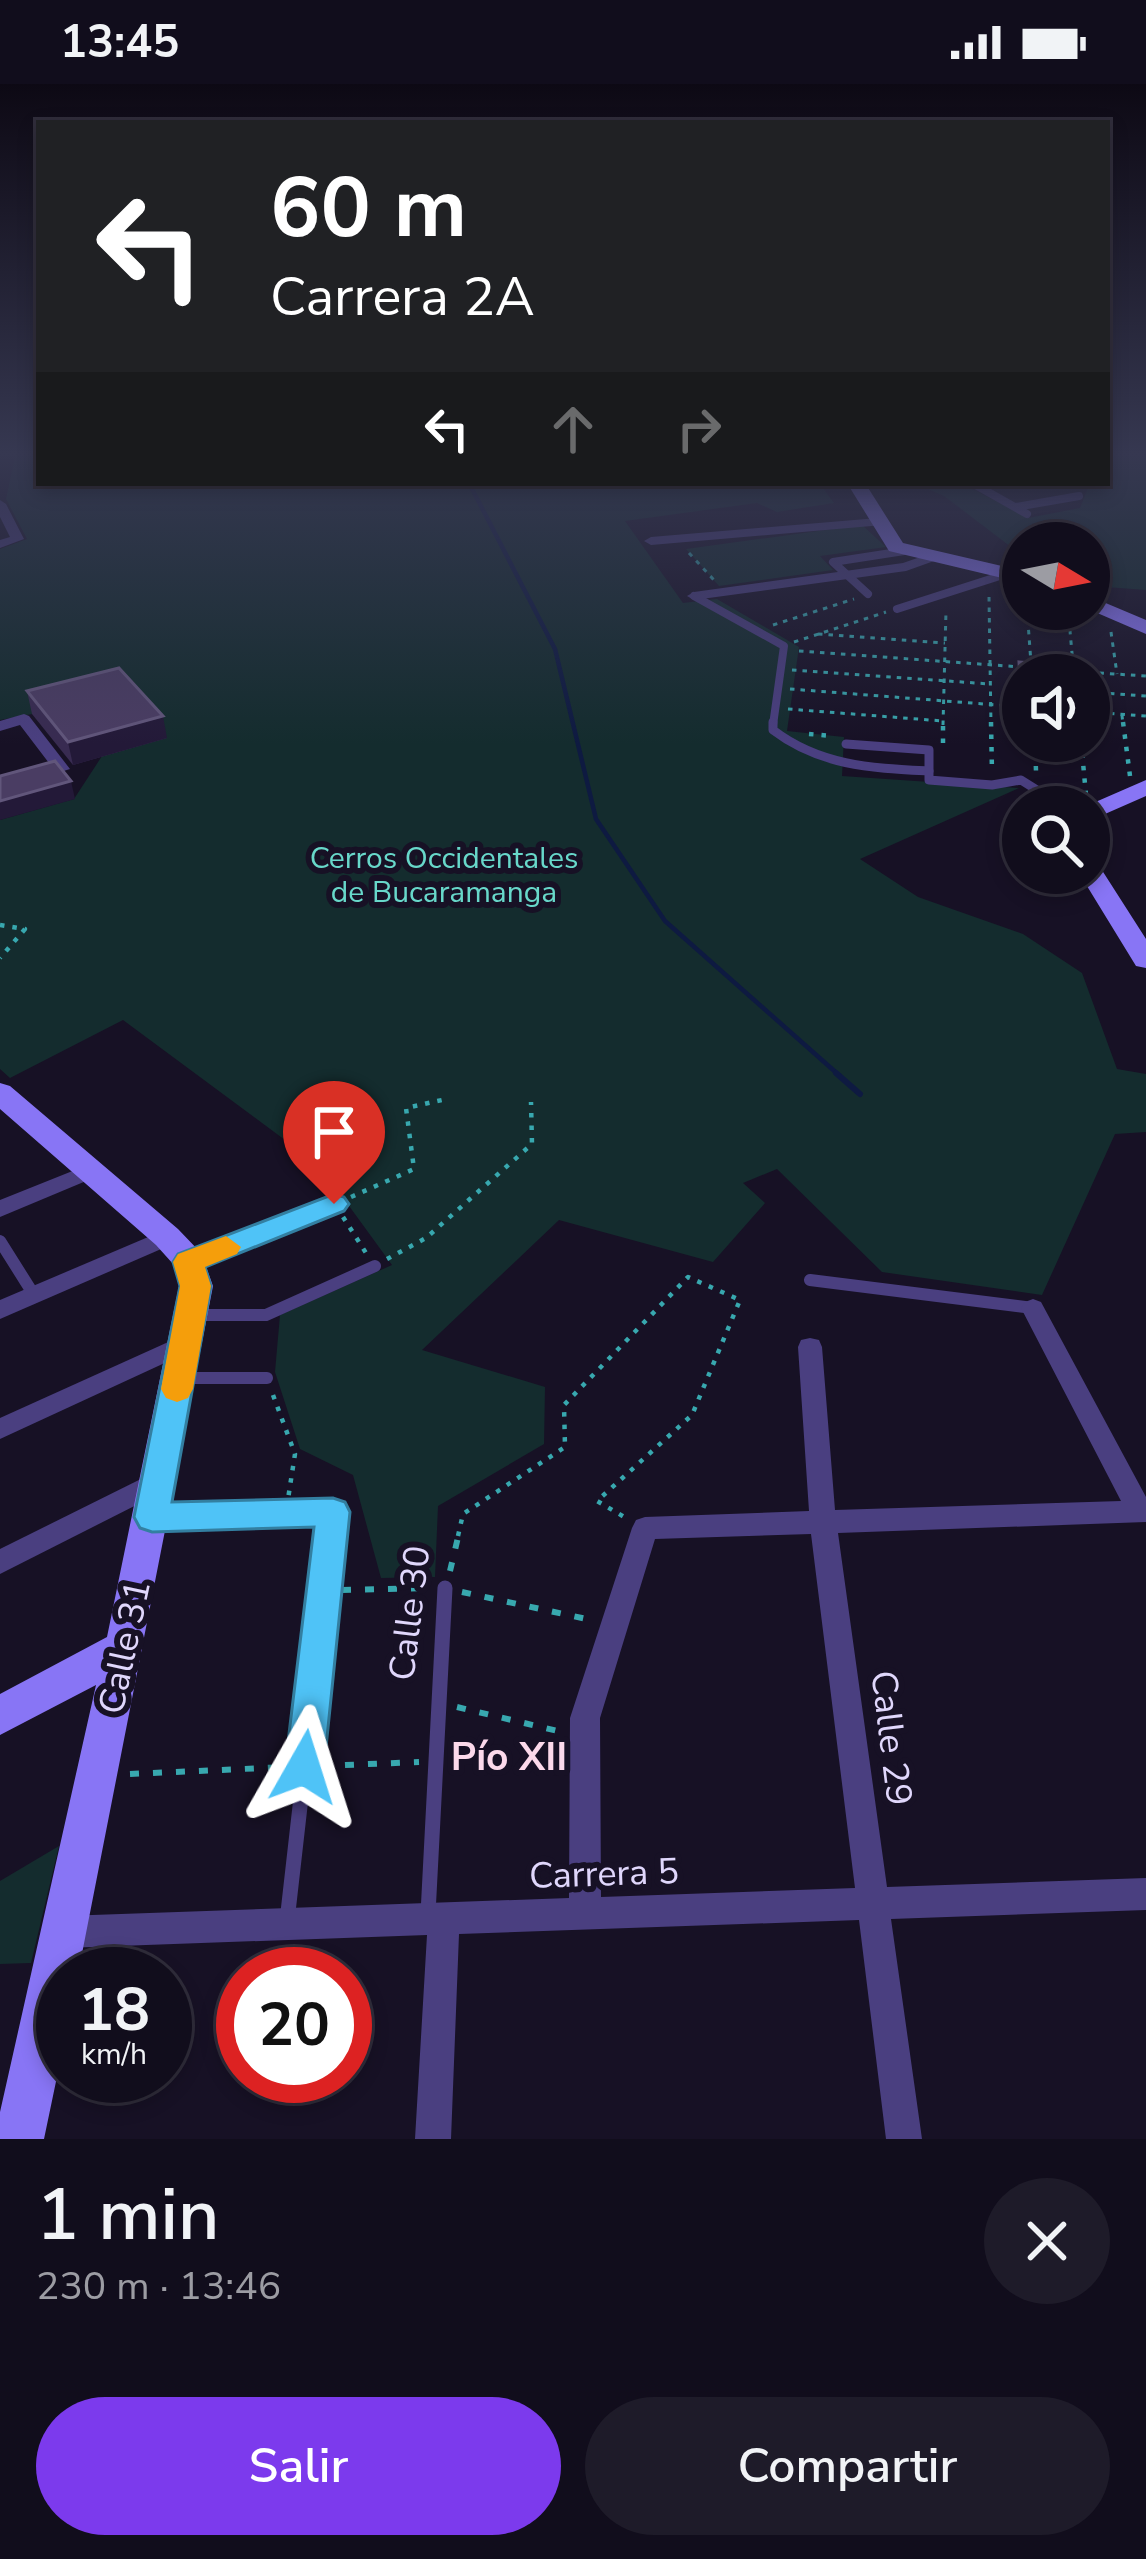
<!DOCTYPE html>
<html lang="es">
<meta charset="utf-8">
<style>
body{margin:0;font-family:"Nunito Sans",sans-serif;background:#1e1b29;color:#f1f3f6;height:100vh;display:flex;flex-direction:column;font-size:45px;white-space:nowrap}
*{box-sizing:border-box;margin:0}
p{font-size:39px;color:#9c9ca3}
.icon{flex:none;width:66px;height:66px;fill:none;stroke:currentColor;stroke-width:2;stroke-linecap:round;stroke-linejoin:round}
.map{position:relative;height:2055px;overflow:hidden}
.details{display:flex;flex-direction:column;background:#110d1c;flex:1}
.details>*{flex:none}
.hud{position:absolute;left:36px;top:36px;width:1074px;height:366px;border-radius:0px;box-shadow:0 6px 18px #0003,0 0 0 3px #302d3b;background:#202124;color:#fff;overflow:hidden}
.needle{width:78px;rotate:100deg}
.controls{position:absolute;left:1002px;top:438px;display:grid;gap:24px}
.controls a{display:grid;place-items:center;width:108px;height:108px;border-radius:50%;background:#110d1c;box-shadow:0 6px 18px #0003,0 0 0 3px #302d3b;font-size:60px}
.speed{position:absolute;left:36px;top:1863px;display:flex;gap:24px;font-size:60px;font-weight:700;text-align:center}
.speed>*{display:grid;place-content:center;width:156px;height:156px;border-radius:50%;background:#110d1c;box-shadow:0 6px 18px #0003,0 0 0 3px #302d3b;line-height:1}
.speed small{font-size:30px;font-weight:400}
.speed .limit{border:18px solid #d22;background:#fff;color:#111}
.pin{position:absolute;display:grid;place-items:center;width:102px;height:102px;color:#fff;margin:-123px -51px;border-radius:50% 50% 50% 0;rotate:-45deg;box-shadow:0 0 12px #0007}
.pin .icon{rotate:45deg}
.me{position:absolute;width:132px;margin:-66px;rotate:6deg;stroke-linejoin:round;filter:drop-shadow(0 0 9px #0008)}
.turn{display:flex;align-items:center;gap:42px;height:252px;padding:0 36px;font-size:54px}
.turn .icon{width:156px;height:156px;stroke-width:2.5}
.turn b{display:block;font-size:84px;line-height:102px}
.lanes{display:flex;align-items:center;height:114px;padding:0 36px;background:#0003;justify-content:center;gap:60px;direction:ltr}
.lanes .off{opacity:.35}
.round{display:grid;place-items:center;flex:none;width:126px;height:126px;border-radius:63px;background:#1e1b29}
.headline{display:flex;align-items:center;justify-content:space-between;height:204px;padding:0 36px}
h1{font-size:72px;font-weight:600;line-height:90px}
.cta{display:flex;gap:24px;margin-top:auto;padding:24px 36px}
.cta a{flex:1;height:138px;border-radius:72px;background:#7c3aed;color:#fff;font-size:48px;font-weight:600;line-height:138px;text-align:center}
.cta a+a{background:#1e1b29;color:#f1f3f6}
.status{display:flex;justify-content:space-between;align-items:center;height:84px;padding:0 60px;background:#110d1c;direction:ltr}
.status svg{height:33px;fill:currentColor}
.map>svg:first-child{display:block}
</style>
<div class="status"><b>13:45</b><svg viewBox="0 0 49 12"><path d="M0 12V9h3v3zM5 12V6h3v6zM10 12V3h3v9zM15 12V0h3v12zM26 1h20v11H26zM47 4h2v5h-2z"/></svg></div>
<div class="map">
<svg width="1146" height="2055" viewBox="0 0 1146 2055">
<rect width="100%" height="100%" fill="#171125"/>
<!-- green -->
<g fill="#142c2e">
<polygon points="15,372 39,372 39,399 819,399 834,419 777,428 757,419 625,437 683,519 717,515 799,563 787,647 844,653 842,692 1019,704 860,775 918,813 1023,850 1082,889 1117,985 1146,990 1146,1048 1115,1050 1042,1211 882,1188 777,1085 743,1099 765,1119 713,1178 559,1136 422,1266 545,1303 544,1360 438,1422 435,1493 381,1494 353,1391 300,1365 275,1288 280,1231 392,1181 320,1082 123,936 10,994 0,985 0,736 74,715 102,672 32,630 0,636 0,465 27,455 6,415"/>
<polygon points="1107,372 1146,372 1146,506 1106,503 1089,509 1089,459 1023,459 1023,472 944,412 914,399 961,399 1028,434 1080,424 1090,399 1107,399"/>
<polygon points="862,441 886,463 820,472 833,486 719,502 686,465"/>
<polygon points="59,1762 31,1879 0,1880 0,1797"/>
</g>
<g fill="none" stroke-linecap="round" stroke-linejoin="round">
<!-- stream-far1 -->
<polyline stroke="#0e1a41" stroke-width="4.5" points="469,399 555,565 596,735 665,837 840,992"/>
<!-- stream -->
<polyline stroke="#0e1a41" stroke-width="6" points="836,989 860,1010"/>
<!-- path-far2 -->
<g stroke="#38a8af" stroke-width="3" stroke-dasharray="4.5 6" stroke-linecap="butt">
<polyline points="689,469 714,496"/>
<polyline points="989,513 991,641"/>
<polyline points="1027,525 1031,579"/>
<polyline points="1068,525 1074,591"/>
<polyline points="773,541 854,515"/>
<polyline points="1111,548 1117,590"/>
<polyline points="818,550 945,559"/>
<polyline points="794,558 886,528"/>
<polyline points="799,567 1021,583"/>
<polyline points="792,586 990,600"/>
<polyline points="1068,587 1146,592"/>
<polyline points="790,605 1023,623"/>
<polyline points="1089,608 1146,612"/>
<polyline points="788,625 943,637"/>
<polyline points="1089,628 1146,632"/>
<polyline points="1122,631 1123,641"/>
<polyline points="943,641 946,527"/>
</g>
<!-- path-far1 -->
<g stroke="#38a8af" stroke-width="4.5" stroke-dasharray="4.5 8" stroke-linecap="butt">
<polyline points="991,638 992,688"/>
<polyline points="1123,638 1130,692"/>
<polyline points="809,650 833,652"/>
<polyline points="1035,657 1036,687"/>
<polyline points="1081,657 1086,711"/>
<polyline points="943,659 943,638"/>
<polyline points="0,841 25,845 0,874"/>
<polyline points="316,1092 327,1109"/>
<polyline points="351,1113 414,1085 406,1024 442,1016"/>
<polyline points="343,1133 366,1169"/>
<polyline points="387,1175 426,1154 532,1060 531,1018"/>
<polyline points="273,1311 295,1370 288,1415"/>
<polyline points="458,1452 463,1430 565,1363 564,1321 688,1193 740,1216 692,1331 597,1417 626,1434"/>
</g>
<!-- path -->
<g stroke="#38a8af" stroke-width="6" stroke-dasharray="9 14" stroke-linecap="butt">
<polyline points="450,1487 459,1449"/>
<polyline points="342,1506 427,1504"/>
<polyline points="462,1508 591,1536"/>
<polyline points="457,1623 562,1648"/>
<polyline points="322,1682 419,1678"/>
<polyline points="130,1690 287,1683"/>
</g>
<!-- lane-far3 -->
<g stroke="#4a3f80" stroke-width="8">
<polyline points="972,399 1027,430"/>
<polyline points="1016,423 1079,412"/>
<polyline points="868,510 833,478 904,467"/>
<polyline points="694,512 784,562 773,641"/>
<polyline points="897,525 1006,490"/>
</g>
<!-- lane-far2 -->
<g stroke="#4a3f80" stroke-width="9">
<path d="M773 638V646C820 682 872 684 929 687"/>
<polyline points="846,660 929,666 929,696 992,701 1021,696 1064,723"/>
</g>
<!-- lane-far1 -->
<g stroke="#4a3f80" stroke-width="12">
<polyline points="0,1157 34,1211"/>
<polyline points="192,1176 334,1120"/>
<polyline points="810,1196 1033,1224"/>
<polyline points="197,1231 266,1231 375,1182"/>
<polyline points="182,1294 267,1294"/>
<polyline points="157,1433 333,1428 330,1452"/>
</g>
<!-- lane -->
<g stroke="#4a3f80" stroke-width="15">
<polyline points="428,1830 445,1504"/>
<polyline points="287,1837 331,1449"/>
</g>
<!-- street -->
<g fill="#4a3f80" fill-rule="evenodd">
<polygon points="0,416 6,420 24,455 0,464 0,456 10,453 0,433"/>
<polygon points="878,434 884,438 883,441 651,461 644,457 651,453"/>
<polygon points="929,470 934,471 934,477 906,487 694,516 687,512 694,508 903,479"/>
<polygon points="24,630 29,632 70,685 0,707 0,697 52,683 20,641 0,647 0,637"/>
<polygon points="90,1080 101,1087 98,1092 0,1133 0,1116"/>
<polygon points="167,1145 175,1147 178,1153 175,1159 0,1235 0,1216"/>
<path d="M1033 1215 1041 1218 1146 1413V1438L838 1449 887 1803 1146 1794V1826L891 1835 922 2055H886L859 1836 459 1850 451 2055H415L427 1851 64 1864 53 1859 48 1848 53 1837 64 1832 569 1814 570 1634 632 1444 636 1436 645 1433 809 1427 798 1263 801 1256 810 1254 819 1256 822 1263 835 1426 1121 1417 1021 1224 1025 1218ZM811 1450 855 1804 601 1813 600 1634 655 1455Z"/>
<polygon points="186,1250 195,1253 198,1259 195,1265 0,1355 0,1334"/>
<polygon points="159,1386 168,1389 172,1397 168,1405 0,1490 0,1465"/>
</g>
<!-- secondary -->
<g fill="#8875f5" fill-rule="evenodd">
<polygon points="847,399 865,399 903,459 1023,487 1023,499 889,467"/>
<polygon points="1089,512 1146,536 1146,550 1088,525"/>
<polygon points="1146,696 1146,712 1089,737 1089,723 1084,723"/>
<polygon points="1089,777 1098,780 1146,855 1146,884 1136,882 1079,789 1089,789"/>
<polygon points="0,999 10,1002 178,1145 201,1169 213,1202 78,1890 63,1890 63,1964 44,2055 0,2055 0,2028 96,1601 0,1651 0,1610 107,1553 179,1202 174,1181 156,1161 0,1025"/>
</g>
</g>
<!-- wall -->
<g fill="#382b51">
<polygon points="1019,578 1023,591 1023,618 1017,618 1016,595"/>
<polygon points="27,607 167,654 73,681 32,630"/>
</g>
<!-- shaded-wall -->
<g fill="#231938">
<polygon points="163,632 167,654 73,681 68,658"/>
<polygon points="71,697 75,715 0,736 0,717"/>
</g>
<!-- building -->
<g fill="#4a3d63" stroke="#61567b" stroke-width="3">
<polygon points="1019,578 1070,582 1071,591 1023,591 1023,601 1020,600"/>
<polygon points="119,584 163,632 68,658 27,607"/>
<polygon points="55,677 71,697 0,717 0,692"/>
</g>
<!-- sky -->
<linearGradient id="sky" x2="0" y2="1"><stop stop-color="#0d0914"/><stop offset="0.56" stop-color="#363851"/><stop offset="1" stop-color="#363851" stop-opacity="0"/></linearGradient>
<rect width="1146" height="660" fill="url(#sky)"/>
<!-- route -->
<polygon fill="#4fc3f7" stroke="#337fa1" stroke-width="3" points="334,1110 344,1113 349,1120 344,1127 205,1183 211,1202 172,1418 333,1414 345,1418 350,1428 324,1683 318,1696 304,1701 291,1696 285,1683 314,1443 152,1448 140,1444 134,1433 180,1202 173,1178 178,1170"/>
<!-- slow -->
<polygon fill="#f59e0b" points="226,1152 241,1163 237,1170 205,1183 211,1202 193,1305 188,1314 177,1318 166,1314 161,1305 180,1202 173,1178 178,1170"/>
<g text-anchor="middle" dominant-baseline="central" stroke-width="12" stroke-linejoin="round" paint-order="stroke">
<!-- park labels -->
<g font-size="30" fill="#68d8ca" stroke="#171125">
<text x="444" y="774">Cerros Occidentales<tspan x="444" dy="34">de Bucaramanga</tspan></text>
</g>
<!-- near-street labels -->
<g font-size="36" fill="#e0d7fc" stroke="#171125">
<text transform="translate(410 1529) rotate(-83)">Calle 30</text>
<text transform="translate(125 1563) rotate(-78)">Calle 31</text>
<text transform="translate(891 1654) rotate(83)">Calle 29</text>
<text transform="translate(604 1790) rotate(-2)">Carrera 5</text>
</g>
<!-- near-neighbourhood labels -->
<g font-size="39" font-weight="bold" fill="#fcd9eb" stroke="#171125">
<text x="509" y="1673">Pío XII</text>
</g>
</g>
</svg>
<div class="controls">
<a><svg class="needle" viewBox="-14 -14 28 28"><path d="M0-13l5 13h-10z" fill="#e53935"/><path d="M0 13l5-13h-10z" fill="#9c9ca3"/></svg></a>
<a><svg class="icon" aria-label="sound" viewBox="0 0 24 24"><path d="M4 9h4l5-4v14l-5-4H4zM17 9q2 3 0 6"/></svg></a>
<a><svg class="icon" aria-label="search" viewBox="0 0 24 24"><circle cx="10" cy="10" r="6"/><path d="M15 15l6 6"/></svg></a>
</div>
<div class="speed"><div>18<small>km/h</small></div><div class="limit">20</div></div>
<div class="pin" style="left:334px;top:1120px;background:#d93025"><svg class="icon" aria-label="arrive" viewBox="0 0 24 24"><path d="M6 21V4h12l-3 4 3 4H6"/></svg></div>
<svg class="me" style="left:304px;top:1683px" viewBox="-20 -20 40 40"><path d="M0-17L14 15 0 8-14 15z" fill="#4fc3f7" stroke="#fff" stroke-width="4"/></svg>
<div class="hud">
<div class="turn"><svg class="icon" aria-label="left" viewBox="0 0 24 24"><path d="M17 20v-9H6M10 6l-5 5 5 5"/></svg><div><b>60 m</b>Carrera 2A</div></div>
<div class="lanes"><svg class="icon" aria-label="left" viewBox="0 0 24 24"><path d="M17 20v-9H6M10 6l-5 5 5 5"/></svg><svg class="icon off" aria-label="ahead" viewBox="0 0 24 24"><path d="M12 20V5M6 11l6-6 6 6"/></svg><svg class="icon off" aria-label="right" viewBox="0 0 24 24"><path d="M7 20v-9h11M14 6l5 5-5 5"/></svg></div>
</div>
</div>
<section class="details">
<div class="headline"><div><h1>1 min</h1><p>230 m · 13:46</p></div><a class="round"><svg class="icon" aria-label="close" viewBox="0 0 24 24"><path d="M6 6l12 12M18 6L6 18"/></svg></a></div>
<div class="cta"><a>Salir</a><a>Compartir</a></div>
</section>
